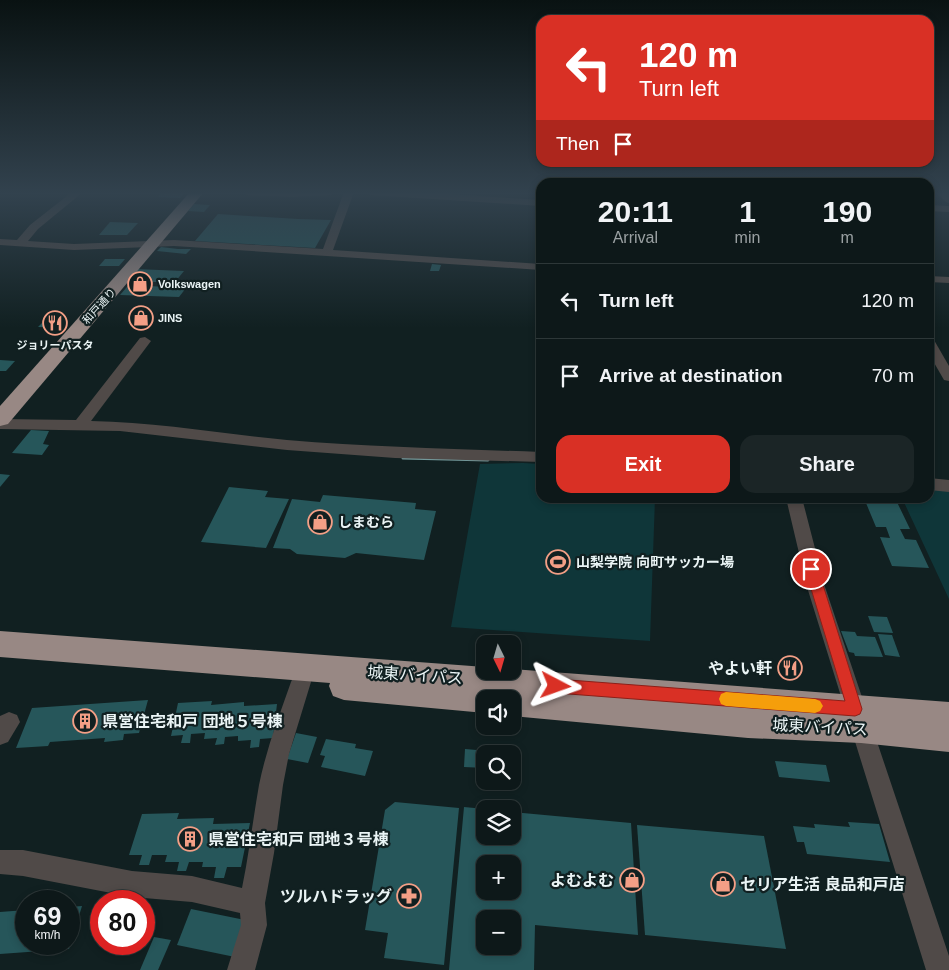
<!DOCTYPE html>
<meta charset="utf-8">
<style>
body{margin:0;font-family:Arial,"Noto Sans JP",sans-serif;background:#1b2526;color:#f1f3f6;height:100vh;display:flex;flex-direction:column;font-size:19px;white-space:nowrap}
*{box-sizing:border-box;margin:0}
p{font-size:16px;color:#9aa0a2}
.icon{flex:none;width:28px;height:28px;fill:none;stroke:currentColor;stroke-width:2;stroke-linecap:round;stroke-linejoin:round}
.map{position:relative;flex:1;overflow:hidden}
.sheet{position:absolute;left:536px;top:178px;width:398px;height:325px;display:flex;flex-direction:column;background:#0d1819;border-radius:15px;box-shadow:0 2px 8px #0003,0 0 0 1px #2d3738}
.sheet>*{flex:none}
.guide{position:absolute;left:536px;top:15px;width:398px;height:152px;border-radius:15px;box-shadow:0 2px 8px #0003,0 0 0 1px #2d3738;background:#d93025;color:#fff;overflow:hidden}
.needle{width:32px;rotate:175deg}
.fabs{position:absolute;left:476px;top:635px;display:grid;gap:10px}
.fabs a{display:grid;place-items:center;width:45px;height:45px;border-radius:10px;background:#0d1819;box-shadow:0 2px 8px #0003,0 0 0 1px #2d3738;font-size:25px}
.speed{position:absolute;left:15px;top:890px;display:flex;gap:10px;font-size:25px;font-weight:700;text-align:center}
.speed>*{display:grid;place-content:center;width:65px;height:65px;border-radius:50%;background:#0d1819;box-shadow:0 2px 8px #0003,0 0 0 1px #2d3738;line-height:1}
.speed small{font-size:12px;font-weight:400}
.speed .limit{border:8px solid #d22;background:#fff;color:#111}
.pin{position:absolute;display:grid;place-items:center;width:42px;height:42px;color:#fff;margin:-21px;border:2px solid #fff;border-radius:50%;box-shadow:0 1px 5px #0007}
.me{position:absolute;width:55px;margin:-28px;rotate:94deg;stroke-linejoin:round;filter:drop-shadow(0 0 4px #0008)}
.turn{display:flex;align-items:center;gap:18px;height:105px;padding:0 20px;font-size:22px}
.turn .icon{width:65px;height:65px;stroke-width:2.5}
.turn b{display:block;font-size:35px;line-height:42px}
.then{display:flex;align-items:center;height:48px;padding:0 20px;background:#0003;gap:10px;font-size:19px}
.eta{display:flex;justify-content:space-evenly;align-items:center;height:85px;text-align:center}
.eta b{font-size:30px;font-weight:700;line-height:35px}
.button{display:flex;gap:10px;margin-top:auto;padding:10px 20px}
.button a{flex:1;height:58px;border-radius:15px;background:#d93025;color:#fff;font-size:20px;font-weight:700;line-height:58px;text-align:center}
.button a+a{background:#1b2526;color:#f1f3f6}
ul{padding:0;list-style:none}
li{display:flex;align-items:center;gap:15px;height:75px;padding:0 20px;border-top:1px solid #2d3738}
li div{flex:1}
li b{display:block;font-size:19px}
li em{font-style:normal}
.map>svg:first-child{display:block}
</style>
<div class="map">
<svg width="949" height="970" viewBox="0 0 949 970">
<rect width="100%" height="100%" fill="#112021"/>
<!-- green -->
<g fill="#0f3639">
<polygon points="523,463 541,464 541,498 655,498 650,641 451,627 480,464"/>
<polygon points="929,488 949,489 949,599 902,498 929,498"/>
</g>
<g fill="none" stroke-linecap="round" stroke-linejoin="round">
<!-- stream -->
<polyline stroke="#73989a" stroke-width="3" points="403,458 488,460"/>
</g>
<!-- building -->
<g fill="#26565a" fill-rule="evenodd">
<polygon points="163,192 173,192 186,193 180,198 158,197"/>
<polygon points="194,204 210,205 204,212 188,211"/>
<polygon points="218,214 298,219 331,220 315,248 195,241"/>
<polygon points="110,222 138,223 127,235 99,235"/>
<polygon points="161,247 178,249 191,249 186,254 157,251"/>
<polygon points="105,259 125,259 119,266 99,266"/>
<polygon points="432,264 441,265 439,271 430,271"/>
<polygon points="135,269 184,271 175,282 153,282 149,286 186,288 179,297 120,295 132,281 126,280"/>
<polygon points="46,319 66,320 59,328 38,327"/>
<polygon points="0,360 15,361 6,371 0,371"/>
<polygon points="31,430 49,431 43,444 49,445 42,455 12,453"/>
<polygon points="0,474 10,475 0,487"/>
<polygon points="229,487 268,491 265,497 289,499 266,548 201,542"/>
<polygon points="323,495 416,503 415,509 436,511 424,560 356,553 345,558 297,554 290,549 273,548 292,499 320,502"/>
<polygon points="859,498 895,498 910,529 900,529 905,539 916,540 929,568 892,566 880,537 890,538 886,527 876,527 866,503 861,502"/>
<polygon points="868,616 887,617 893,633 874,632"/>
<polygon points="841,631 855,632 857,636 875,637 883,657 855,656 854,653 849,652"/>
<polygon points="878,634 892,635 900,657 885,655"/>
<polygon points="148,700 139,733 124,734 123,740 104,742 105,738 50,742 48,746 16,748 32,708"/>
<polygon points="212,701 211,705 244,702 244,706 277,704 273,738 260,739 259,747 250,748 251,740 238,741 238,736 225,737 224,744 215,745 217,738 204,739 205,733 191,734 190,743 181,743 183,735 171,736 178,703"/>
<polygon points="296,733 317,737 308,763 287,759"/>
<polygon points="326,739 356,744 355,748 373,751 365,776 321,767 325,756 320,755"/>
<polygon points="465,749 488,751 488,754 485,754 485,768 464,767"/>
<polygon points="775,761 826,765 830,782 779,777"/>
<polygon points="395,802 459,808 444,965 384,958 388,933 365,930 385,810"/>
<path d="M464 807 485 809V836H512V812L631 823 638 935 535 925 534 970H449ZM485 864H512V891H485ZM485 919H512V946H485Z"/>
<polygon points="179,813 177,819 214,818 213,824 250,823 241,867 227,867 224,878 214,878 216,867 202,867 203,862 189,862 186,871 177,871 179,862 165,862 167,855 152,855 149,865 139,865 142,855 129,855 142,814"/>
<polygon points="848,822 879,824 890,862 807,854 804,842 797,842 793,826 815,828 814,824 850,827"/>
<polygon points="637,825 764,836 786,949 645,935"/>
<polygon points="82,906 69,949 0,954 0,912 26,910 26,944 69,944 69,907"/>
<polygon points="191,909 245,920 235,957 177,945"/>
<polygon points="154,937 171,940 158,970 140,970"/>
</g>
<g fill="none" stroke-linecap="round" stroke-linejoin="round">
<!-- minor -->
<g fill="#504a48" fill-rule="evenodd">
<polygon points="72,192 83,192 38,229 28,241 74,244 174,240 323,249 344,192 354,192 333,250 541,264 541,270 174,246 74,250 0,245 0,239 17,240 30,225"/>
<polygon points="242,192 336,192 331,195 291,197 247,195"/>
<polygon points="366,192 416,192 541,200 541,206 371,195"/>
<polygon points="936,192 946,192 949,195 949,203 946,202"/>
<polygon points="929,205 949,206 949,212 929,211"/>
<polygon points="929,276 949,277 949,283 929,282"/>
<path d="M145 337 151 341 91 421C157 422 222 434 287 440 372 447 456 449 541 452V462L395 458 287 450 120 431 0 429V419L76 420 140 338Z"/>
<polygon points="929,339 934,340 949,366 949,381 944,380 929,354"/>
<polygon points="929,478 949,480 949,492 929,490"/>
<polygon points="786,498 802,498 825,587 949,956 949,970 926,970 807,587"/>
<path d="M301 672 308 675 311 682 289 754 283 785 274 853 265 903 267 925 255 970H227L241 925 240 913 192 902 132 897 23 876 0 874V850H23L132 871 192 876 242 888C249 854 253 819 259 785 266 750 279 716 291 682L294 675Z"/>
<polygon points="9,712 17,715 20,722 8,742 0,745 0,716"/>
</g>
<!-- highway -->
<g fill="#988884" fill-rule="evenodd">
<polygon points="190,192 204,192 8,424 0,426 0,406"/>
<polygon points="0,631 485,667 485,671 512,671 512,669 949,702 949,752 861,743 748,738 512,716 512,699 485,699 485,713 344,700 333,696 329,686 330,683 0,657"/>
</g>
</g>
<!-- sky -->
<linearGradient id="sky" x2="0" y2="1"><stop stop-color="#091212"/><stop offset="0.59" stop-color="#32424e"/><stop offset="1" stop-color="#32424e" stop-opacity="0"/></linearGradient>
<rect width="949" height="328" fill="url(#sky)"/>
<!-- route -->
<polygon fill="#d93025" stroke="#8d1f18" points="811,564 816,565 818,569 862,709 860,714 855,716 556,693 551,691 549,686 551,681 556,679 845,701 805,569 807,565"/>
<!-- slow -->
<polygon fill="#f59e0b" points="726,692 815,699 820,701 823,706 820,711 815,713 726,706 721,704 719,699 721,694"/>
<!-- icons -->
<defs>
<g id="shop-ring" transform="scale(1.25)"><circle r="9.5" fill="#112021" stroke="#f39f86" stroke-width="1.5"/><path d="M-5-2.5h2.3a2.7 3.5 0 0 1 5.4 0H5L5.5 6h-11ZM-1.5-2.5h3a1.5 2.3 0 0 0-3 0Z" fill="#f39f86"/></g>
<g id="restaurant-ring" transform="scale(1.25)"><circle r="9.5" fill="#112021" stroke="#f39f86" stroke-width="1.5"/><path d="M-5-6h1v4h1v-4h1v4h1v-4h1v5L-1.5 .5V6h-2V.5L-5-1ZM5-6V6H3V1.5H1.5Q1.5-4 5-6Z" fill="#f39f86"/></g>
<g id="stadium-ring" transform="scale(1.25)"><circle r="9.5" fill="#112021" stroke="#f39f86" stroke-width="1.5"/><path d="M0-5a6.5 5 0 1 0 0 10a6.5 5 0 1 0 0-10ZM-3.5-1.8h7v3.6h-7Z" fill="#f39f86"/></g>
<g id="building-ring" transform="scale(1.25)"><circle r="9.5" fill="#112021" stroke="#f39f86" stroke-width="1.5"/><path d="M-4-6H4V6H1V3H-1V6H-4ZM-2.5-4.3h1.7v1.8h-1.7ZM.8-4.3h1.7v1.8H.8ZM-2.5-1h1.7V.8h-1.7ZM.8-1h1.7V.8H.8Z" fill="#f39f86"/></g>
<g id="pharmacy-ring" transform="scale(1.25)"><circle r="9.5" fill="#112021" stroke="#f39f86" stroke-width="1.5"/><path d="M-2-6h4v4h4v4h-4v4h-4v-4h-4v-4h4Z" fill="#f39f86"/></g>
</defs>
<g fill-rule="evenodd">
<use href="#shop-ring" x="140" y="284"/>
<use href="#shop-ring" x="141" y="318"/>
<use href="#restaurant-ring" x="55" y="323"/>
<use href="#shop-ring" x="320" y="522"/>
<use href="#stadium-ring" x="558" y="562"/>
<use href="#restaurant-ring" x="790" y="668"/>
<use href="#building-ring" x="85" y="721"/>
<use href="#building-ring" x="190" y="839"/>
<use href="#shop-ring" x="632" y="880"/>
<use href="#shop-ring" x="723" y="884"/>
<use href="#pharmacy-ring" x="409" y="896"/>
</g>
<g text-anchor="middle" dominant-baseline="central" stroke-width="4.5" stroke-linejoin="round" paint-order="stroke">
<!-- far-poi labels -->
<g font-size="11" font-weight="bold" fill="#eaf4f5" stroke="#112021" text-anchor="start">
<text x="158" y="284">Volkswagen</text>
<text x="158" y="318">JINS</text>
<text x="55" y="345" text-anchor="middle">ジョリーパスタ</text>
</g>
<!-- far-street labels -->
<g font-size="11" fill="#eaf4f5" stroke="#112021">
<text transform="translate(99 306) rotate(-48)">和戸通り</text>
</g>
<!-- poi labels -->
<g font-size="14" font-weight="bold" fill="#eaf4f5" stroke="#112021" text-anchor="start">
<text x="338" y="522">しまむら</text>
<text x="576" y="562">山梨学院 向町サッカー場</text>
</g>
<!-- near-poi labels -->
<g font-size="16" font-weight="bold" fill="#eaf4f5" stroke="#112021" text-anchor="end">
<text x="772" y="668">やよい軒</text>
<text x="102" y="721" text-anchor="start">県営住宅和戸 団地５号棟</text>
<text x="208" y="839" text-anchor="start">県営住宅和戸 団地３号棟</text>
<text x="614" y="880">よむよむ</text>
<text x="740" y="884" text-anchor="start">セリア生活 良品和戸店</text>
<text x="392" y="896">ツルハドラッグ</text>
</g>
<!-- near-street labels -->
<g font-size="16" fill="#eaf4f5" stroke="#112021">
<text transform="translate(415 675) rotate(4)">城東バイパス</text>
<text transform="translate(820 727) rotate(3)">城東バイパス</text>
</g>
</g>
</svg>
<div class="fabs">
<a><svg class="needle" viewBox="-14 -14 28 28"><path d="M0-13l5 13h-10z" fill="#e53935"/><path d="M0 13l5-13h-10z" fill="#9aa0a2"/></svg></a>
<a><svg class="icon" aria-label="sound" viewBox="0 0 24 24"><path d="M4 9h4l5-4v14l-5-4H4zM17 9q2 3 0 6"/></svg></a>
<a><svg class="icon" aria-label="search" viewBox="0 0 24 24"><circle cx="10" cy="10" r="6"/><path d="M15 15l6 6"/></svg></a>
<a><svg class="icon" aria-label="layers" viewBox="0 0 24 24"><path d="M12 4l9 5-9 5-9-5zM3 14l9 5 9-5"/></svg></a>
<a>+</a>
<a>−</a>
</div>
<div class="speed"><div>69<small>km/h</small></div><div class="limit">80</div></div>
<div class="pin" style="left:811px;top:569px;background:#d93025"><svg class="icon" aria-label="arrive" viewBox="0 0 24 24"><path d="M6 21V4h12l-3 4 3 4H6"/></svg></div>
<svg class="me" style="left:556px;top:686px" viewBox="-20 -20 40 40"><path d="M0-17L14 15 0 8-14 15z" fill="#d93025" stroke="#fff" stroke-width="4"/></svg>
<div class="guide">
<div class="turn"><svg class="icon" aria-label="left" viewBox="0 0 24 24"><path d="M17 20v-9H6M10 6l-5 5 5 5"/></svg><div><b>120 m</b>Turn left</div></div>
<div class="then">Then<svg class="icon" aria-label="arrive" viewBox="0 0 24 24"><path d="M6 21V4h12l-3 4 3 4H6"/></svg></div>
</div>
<section class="sheet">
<div class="eta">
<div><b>20:11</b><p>Arrival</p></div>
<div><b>1</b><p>min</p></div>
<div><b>190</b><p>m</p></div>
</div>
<ul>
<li><svg class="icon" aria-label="left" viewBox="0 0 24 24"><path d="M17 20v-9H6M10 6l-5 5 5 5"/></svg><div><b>Turn left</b></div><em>120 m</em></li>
<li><svg class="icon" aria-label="arrive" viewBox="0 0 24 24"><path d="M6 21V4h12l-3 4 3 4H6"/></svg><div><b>Arrive at destination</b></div><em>70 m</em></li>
</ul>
<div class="button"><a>Exit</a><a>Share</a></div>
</section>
</div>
